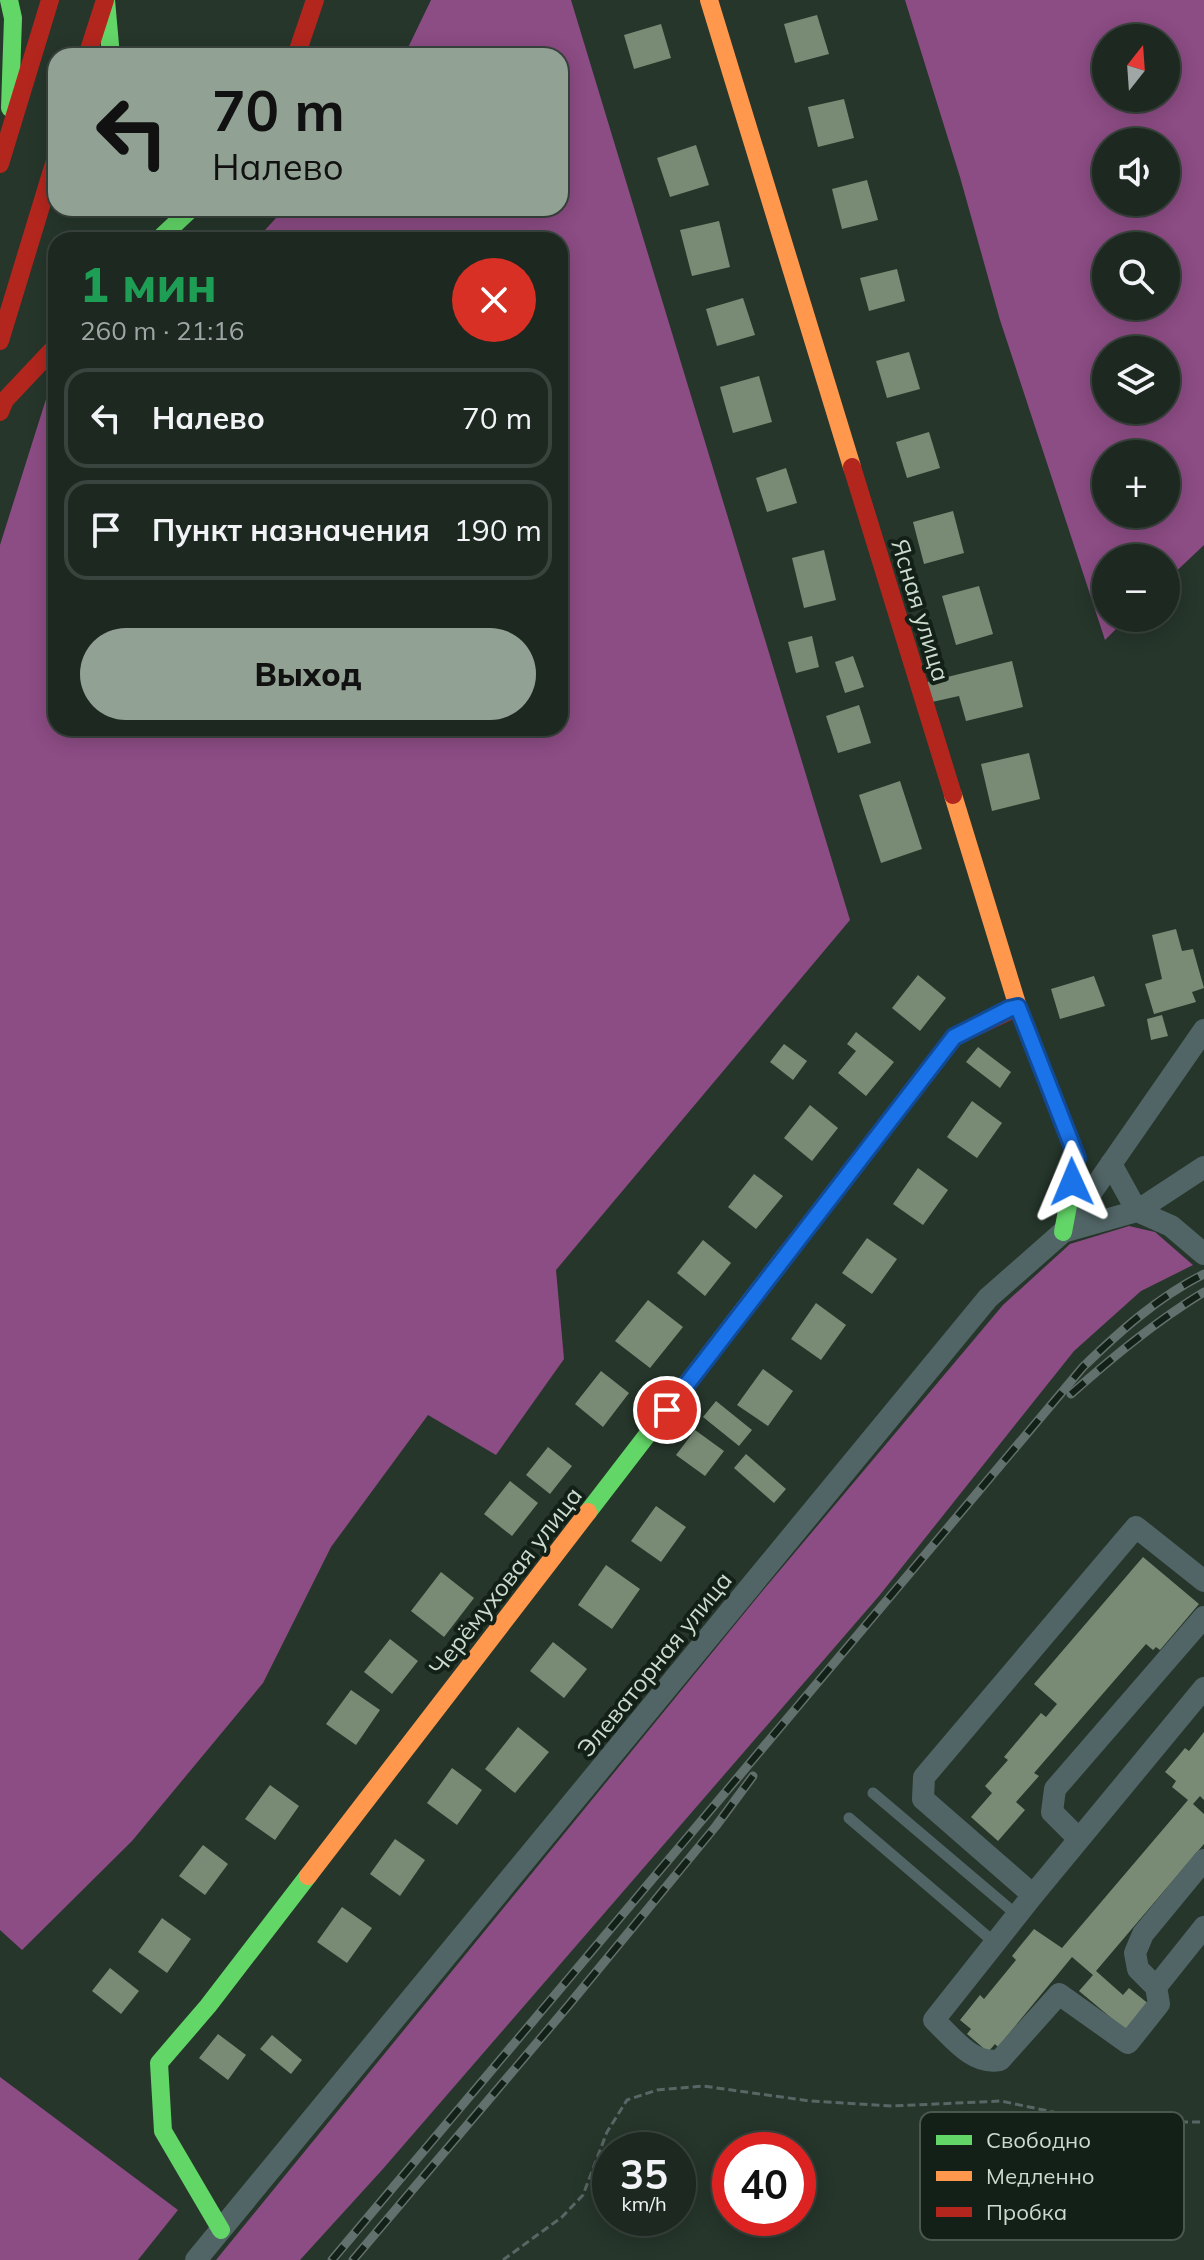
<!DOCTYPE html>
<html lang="ru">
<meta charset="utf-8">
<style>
body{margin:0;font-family:Mulish,sans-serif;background:#29342d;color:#f1f3f6;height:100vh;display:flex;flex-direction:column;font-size:30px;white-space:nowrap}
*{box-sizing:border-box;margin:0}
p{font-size:26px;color:#a0a6a5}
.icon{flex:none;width:44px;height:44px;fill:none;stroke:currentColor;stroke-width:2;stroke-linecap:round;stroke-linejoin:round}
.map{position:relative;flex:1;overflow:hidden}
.drawer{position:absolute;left:48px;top:232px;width:520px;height:504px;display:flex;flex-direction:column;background:#1c2820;border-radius:24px;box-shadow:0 4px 20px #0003,0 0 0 2px #3a443e}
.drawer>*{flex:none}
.guide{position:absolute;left:48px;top:48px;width:520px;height:168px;border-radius:24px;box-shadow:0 4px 20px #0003,0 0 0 2px #3a443e;background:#91a295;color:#111;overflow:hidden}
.needle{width:52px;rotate:17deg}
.buttons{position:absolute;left:1092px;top:24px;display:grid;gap:16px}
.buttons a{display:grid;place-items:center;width:88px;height:88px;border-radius:50%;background:#1c2820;box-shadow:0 4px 20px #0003,0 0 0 2px #3a443e;font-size:40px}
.speed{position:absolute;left:592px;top:2132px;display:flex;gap:16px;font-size:40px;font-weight:700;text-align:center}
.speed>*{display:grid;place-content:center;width:104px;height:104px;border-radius:50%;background:#1c2820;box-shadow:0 4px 20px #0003,0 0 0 2px #3a443e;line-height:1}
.speed small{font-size:20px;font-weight:400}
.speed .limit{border:12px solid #d22;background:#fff;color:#111}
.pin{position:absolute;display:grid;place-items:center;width:68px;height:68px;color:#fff;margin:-34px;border:4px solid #fff;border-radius:50%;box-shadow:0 2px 8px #0007}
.me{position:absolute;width:88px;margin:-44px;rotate:359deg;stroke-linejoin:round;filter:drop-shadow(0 0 6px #0008)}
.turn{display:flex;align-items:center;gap:28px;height:168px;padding:0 32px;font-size:36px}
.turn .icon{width:104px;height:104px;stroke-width:2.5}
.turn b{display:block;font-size:56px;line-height:68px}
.round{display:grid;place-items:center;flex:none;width:84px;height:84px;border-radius:42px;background:#29342d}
.head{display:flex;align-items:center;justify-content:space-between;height:136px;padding:0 32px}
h1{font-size:48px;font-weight:800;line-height:60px;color:#1e9e55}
.cta{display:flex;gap:16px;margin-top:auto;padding:16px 32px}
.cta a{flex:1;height:92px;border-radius:48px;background:#91a295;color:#111;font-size:32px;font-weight:800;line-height:92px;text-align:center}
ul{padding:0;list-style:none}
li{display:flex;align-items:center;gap:24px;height:100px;margin:0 16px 12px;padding:0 16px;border:4px solid #3a443e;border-radius:24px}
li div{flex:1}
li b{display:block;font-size:30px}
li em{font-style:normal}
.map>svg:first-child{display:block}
</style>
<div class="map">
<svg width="1204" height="2260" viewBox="0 0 1204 2260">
<rect width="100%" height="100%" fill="#26362b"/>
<!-- forest -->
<g fill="#8c4c84" fill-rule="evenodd">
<polygon points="431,0 571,0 850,920 556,1270 564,1359 496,1455 428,1415 331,1547 263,1683 132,1841 22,1950 0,1930 0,545 47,396 56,392 56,728 560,728 560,240 256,240 285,208 560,208 560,56 404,56"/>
<path d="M905 0H1204V545L1166 581V558H1106V618H1127L1105 640 1000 320 960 177ZM1106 38H1166V98H1106ZM1106 142H1166V202H1106ZM1106 246H1166V306H1106ZM1106 350H1166V410H1106ZM1106 454H1166V514H1106Z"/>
<polygon points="1129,1226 1155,1232 1193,1265 1141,1291 1074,1351 879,1596 382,2170 300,2260 216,2260 760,1594 1003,1305 1070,1244"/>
<polygon points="0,2077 178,2210 138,2260 0,2260"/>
</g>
<!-- building -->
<g fill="#7a8b75">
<polygon points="817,15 829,54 795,63 784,24"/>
<polygon points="661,24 671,58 634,69 624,35"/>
<polygon points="844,99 854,138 818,147 808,107"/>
<polygon points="696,145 709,185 670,197 657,158"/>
<polygon points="867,180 878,220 842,229 832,189"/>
<polygon points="719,221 730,267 692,276 680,230"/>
<polygon points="897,269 905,301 869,311 860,278"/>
<polygon points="743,298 755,335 717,346 706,309"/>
<polygon points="909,352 920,389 887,398 876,361"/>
<polygon points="759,376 772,422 733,433 720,387"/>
<polygon points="929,432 940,468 907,478 896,442"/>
<polygon points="786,468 797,503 767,512 756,478"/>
<polygon points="953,511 964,553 924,564 913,522"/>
<polygon points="824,550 836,600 804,608 792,558"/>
<polygon points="979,586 993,634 956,645 942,596"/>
<polygon points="812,636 819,667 796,673 788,642"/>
<polygon points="853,656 864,687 845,693 835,662"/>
<polygon points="1012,661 1023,707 966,721 959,696 932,702 927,682"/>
<polygon points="859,705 871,743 838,753 826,716"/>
<polygon points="1029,753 1040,799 992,811 981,764"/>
<polygon points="900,781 922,849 881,863 859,795"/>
<polygon points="1176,929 1182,951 1193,949 1204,988 1192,992 1196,1002 1154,1014 1145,984 1162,979 1152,935"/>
<polygon points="918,975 946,998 920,1031 892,1008"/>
<polygon points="1094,976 1105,1006 1060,1019 1051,989"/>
<polygon points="1162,1015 1168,1036 1151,1040 1147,1019"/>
<polygon points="856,1032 894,1062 866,1096 838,1073 856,1051 847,1044"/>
<polygon points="784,1044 807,1061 793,1080 770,1062"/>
<polygon points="978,1047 1011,1072 1000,1088 966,1062"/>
<polygon points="972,1101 1002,1123 977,1158 947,1137"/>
<polygon points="810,1105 838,1128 812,1161 784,1138"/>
<polygon points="918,1168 948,1190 923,1225 893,1204"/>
<polygon points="754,1174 783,1196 756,1229 728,1207"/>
<polygon points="867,1238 897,1259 872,1294 842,1273"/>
<polygon points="703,1240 731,1263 705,1296 677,1273"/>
<polygon points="648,1300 683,1327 650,1368 615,1341"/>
<polygon points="816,1303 846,1325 821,1360 791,1339"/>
<polygon points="763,1369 793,1391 768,1426 737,1405"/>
<polygon points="601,1371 629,1393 603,1427 575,1404"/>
<polygon points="716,1401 752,1430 739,1446 703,1417"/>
<polygon points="695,1430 724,1451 705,1476 676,1455"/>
<polygon points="548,1447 572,1466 550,1494 526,1475"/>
<polygon points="746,1454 786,1489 774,1503 734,1468"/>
<polygon points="510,1481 538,1503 512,1536 484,1514"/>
<polygon points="656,1506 686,1527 661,1562 631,1541"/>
<polygon points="1143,1557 1199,1604 1160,1650 1156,1647 1153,1650 1146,1644 1034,1773 1039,1776 1016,1802 1025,1810 998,1841 971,1817 992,1793 985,1786 1008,1760 1004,1757 1041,1713 1046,1717 1057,1704 1034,1684"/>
<polygon points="606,1565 640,1589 612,1629 578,1605"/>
<polygon points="441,1572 474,1598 444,1637 411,1611"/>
<polygon points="390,1639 418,1661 392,1694 364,1672"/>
<polygon points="553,1642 587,1669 564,1698 530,1671"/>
<polygon points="351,1690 380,1710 356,1745 326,1724"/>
<polygon points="518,1727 549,1752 515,1793 485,1769"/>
<polygon points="1204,1732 1204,1800 1200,1796 1193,1804 1204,1814 1204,1844 1096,1971 1123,1995 1129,1988 1150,2005 1127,2031 1079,1991 1093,1975 1072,1957 998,2047 995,2044 988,2052 967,2034 971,2029 960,2020 980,1995 984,1999 1016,1960 1012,1956 1034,1929 1062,1948 1188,1800 1172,1787 1176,1781 1165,1772 1185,1748 1189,1751"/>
<polygon points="452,1768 482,1790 457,1825 427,1803"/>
<polygon points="270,1785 299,1806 275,1840 245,1819"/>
<polygon points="395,1839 425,1860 400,1896 370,1874"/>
<polygon points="203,1845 228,1864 205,1895 179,1876"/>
<polygon points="342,1907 372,1928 347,1963 317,1942"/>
<polygon points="162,1918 191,1939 167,1973 138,1952"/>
<polygon points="110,1968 139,1991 121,2014 92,1991"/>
<polygon points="218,2034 246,2055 228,2080 199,2058"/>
<polygon points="272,2035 302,2060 291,2074 260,2049"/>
</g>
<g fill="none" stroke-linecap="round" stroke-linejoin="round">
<!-- path -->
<polyline stroke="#586665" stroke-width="3" stroke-dasharray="8 4" stroke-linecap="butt" points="503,2260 562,2217 583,2195 607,2132 627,2100 657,2090 703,2086 810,2101 892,2106 1001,2101 1129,2128 1168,2122 1204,2122"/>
<!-- lane -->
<g stroke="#526566" stroke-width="11">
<polyline points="873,1793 1017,1915"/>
<polyline points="849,1818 995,1943"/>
</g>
<!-- street -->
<g stroke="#526566" stroke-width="22">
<polyline points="1111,1164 1137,1211 1204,1167"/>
<polyline points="1068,1226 1204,1030"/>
<path d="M1204 1688 1033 1895 934 2020C952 2037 973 2066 1000 2060L1059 1994 1128 2043 1159 2004 1156 1987 1138 1969 1135 1953 1143 1934 1204 1860"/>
<polyline points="1079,1839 1052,1812 1055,1789 1204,1617"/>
<polyline points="1033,1895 923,1799 924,1777 1136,1527 1204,1581"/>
<polyline points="1156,1987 1204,1927"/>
<polyline points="196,2260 988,1298 1063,1232 1137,1211 1171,1226 1204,1254"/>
</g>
<!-- fast -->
<g stroke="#63d668" stroke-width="18">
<polyline points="9,0 13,18 10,108"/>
<polyline points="106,0 111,56"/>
<polyline points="158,240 192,208"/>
<polyline points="1055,1101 1077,1158 1063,1232"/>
<polyline points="588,1512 787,1253"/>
<polyline points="221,2230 163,2131 159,2063 208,2006 308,1876"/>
</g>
<!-- slow -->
<g stroke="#ff974d" stroke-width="18">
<polyline points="709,0 852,467"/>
<polyline points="953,795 1018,1007 1055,1101"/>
<polyline points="308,1876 588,1512"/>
</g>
<!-- jam -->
<g stroke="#b3261e" stroke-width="18">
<polyline points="87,56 105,0"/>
<polyline points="296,56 315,0"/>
<polyline points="0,164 50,0"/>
<polyline points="0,341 56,157"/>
<polyline points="0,412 5,400 56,346"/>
<polyline points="852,467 953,795"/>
<polyline points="787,1253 954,1037 1018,1007"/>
</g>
<!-- rail casing -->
<g stroke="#62716d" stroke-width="9">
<g id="rail">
<path d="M1071 1394C1113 1357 1156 1321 1204 1292"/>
<path d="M332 2260 1083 1367C1120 1331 1158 1297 1204 1274"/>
<polyline points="353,2260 568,2006 716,1826 753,1776"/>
</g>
</g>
<!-- rail -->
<use href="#rail" stroke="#132017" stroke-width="6" stroke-dasharray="18" stroke-linecap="butt"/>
</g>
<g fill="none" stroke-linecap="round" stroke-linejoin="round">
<!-- route casing -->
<g stroke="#114b97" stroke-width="20">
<polyline id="route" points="667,1410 954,1037 1009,1009 1018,1007 1077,1158 1072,1182"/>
</g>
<!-- route -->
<use href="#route" stroke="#1a73e8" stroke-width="14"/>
</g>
<g text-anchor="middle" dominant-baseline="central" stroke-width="8" stroke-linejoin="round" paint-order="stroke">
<!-- street labels -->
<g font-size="24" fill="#cbdcce" stroke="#132017">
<text transform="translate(921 610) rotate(73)">Ясная улица</text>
<text transform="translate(505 1581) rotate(-52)">Черёмуховая улица</text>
<text transform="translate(654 1664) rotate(-51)">Элеваторная улица</text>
</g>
</g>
<!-- legend -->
<rect x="920" y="2112" width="264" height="128" rx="12" fill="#132017" stroke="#4a584e" stroke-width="2"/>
<rect x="936" y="2135" width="36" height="10" fill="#63d668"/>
<rect x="936" y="2171" width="36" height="10" fill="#ff974d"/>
<rect x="936" y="2207" width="36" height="10" fill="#b3261e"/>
<g font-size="22" fill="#cbdcce">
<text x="986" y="2148">Свободно</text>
<text x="986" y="2184">Медленно</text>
<text x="986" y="2220">Пробка</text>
</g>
</svg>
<div class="buttons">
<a><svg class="needle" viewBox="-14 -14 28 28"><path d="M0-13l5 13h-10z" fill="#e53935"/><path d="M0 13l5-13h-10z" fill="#a0a6a5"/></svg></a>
<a><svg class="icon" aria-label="sound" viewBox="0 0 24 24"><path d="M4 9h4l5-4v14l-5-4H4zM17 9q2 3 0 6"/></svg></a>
<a><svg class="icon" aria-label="search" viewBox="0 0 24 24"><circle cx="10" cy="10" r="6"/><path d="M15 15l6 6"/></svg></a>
<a><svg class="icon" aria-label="layers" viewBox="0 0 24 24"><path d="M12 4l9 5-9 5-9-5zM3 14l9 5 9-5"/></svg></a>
<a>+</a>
<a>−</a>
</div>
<div class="speed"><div>35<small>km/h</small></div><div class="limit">40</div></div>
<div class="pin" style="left:667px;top:1410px;background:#d93025"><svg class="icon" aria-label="arrive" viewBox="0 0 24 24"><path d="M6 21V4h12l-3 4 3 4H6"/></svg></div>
<svg class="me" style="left:1072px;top:1182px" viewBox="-20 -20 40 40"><path d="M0-17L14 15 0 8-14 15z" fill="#1a73e8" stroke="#fff" stroke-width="4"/></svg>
<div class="guide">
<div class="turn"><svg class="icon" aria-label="left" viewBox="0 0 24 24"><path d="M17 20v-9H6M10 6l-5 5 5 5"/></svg><div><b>70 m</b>Налево</div></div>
</div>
<section class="drawer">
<div class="head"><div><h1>1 мин</h1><p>260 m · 21:16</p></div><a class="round" style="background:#d93025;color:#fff"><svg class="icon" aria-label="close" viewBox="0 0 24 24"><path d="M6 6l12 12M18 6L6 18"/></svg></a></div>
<ul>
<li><svg class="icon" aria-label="left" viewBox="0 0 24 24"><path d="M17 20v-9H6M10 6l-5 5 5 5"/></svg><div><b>Налево</b></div><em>70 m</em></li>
<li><svg class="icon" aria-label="arrive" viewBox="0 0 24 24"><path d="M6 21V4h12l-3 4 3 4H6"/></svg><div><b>Пункт назначения</b></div><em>190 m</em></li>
</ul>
<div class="cta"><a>Выход</a></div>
</section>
</div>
